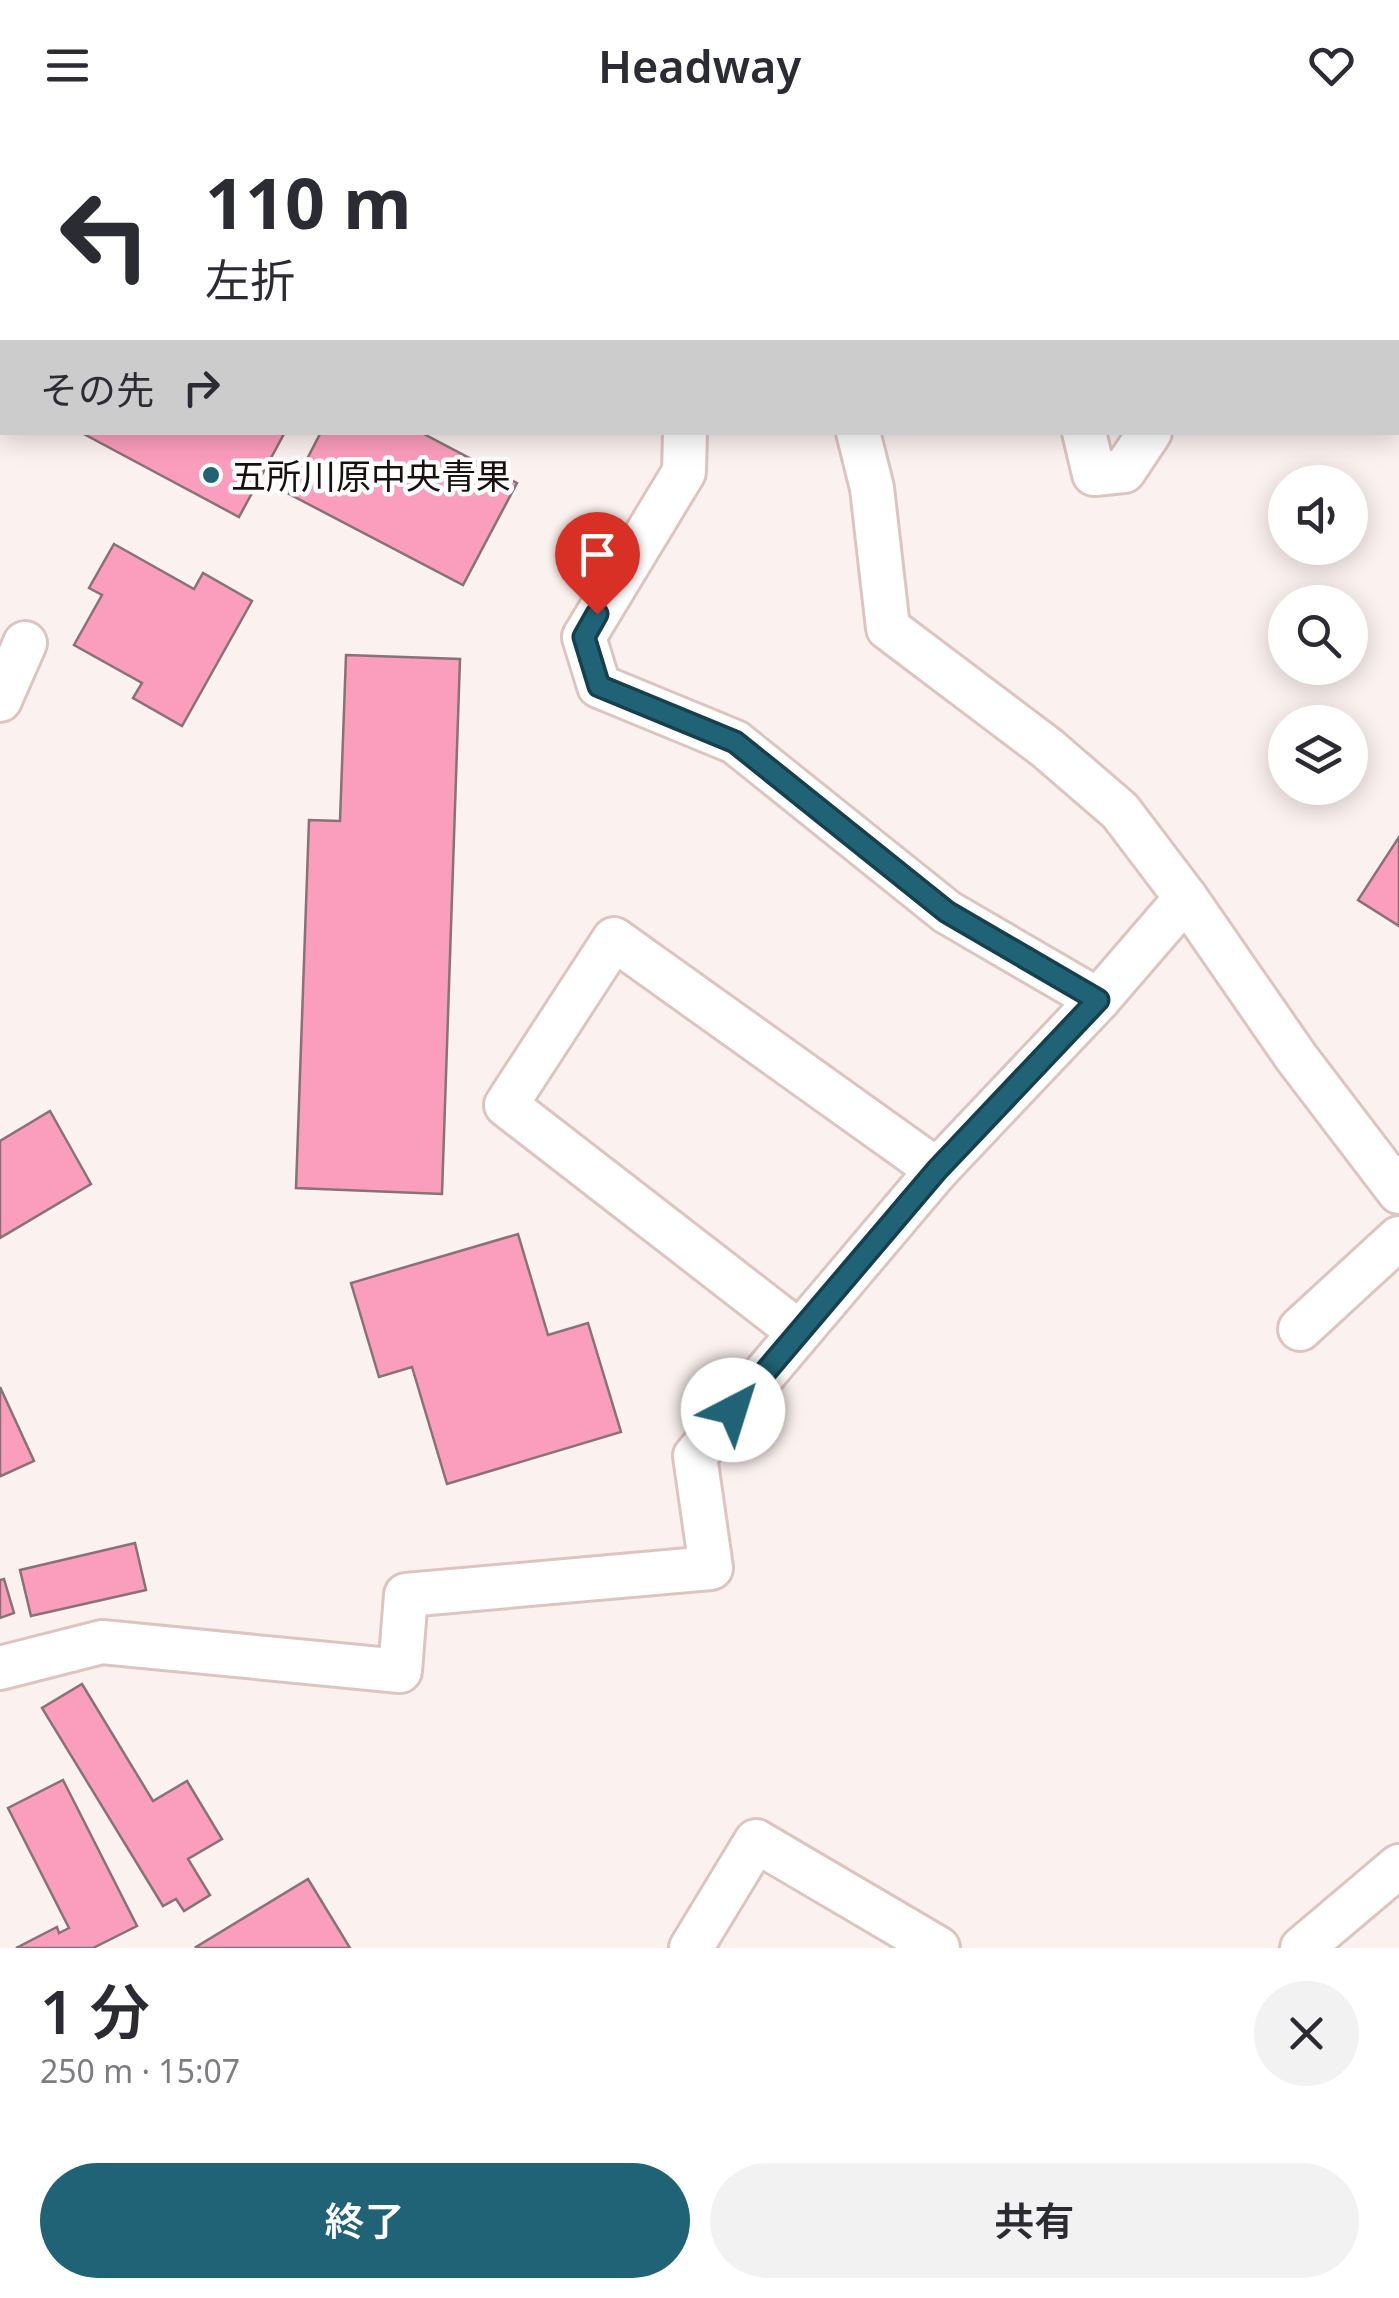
<!DOCTYPE html>
<html lang="ja">
<meta charset="utf-8">
<style>
body{margin:0;font-family:"Noto Sans","Noto Sans JP",sans-serif;background:#f2f2f3;color:#2b2b33;height:100vh;display:flex;flex-direction:column;font-size:38px;white-space:nowrap}
*{box-sizing:border-box;margin:0}
p{font-size:32px;color:#7c7c81}
.icon{flex:none;width:55px;height:55px;fill:none;stroke:currentColor;stroke-width:2;stroke-linecap:round;stroke-linejoin:round}
.map{position:relative;height:1818px;overflow:hidden}
.details{display:flex;flex-direction:column;background:#fff;flex:1}
.details>*{flex:none}
.banner{position:absolute;left:0px;top:0px;width:1400px;height:305px;box-shadow:0 5px 25px #0003;background:#fff;color:#2b2b33;overflow:hidden}
.fabs{position:absolute;left:1268px;top:335px;display:grid;gap:20px}
.fabs a{display:grid;place-items:center;width:100px;height:100px;border-radius:50%;background:#fff;box-shadow:0 5px 25px #0003;font-size:50px}
.pin{position:absolute;display:grid;place-items:center;width:85px;height:85px;color:#fff;margin:-102px -42px;border-radius:50% 50% 50% 0;rotate:-45deg;box-shadow:0 0 10px #0007}
.pin .icon{rotate:45deg}
.me{position:absolute;width:110px;margin:-55px;rotate:40deg;stroke-linejoin:round;filter:drop-shadow(0 0 8px #0008)}
.turn{display:flex;align-items:center;gap:35px;height:210px;padding:0 40px;font-size:45px}
.turn .icon{width:130px;height:130px;stroke-width:2.5}
.turn b{display:block;font-size:70px;line-height:85px}
.then{display:flex;align-items:center;height:95px;padding:0 40px;background:#0003;gap:20px;font-size:38px}
.round{display:grid;place-items:center;flex:none;width:105px;height:105px;border-radius:52px;background:#f2f2f3}
.overview{display:flex;align-items:center;justify-content:space-between;height:170px;padding:0 40px}
h1{font-size:60px;font-weight:600;line-height:75px}
.cta{display:flex;gap:20px;margin-top:auto;padding:20px 40px}
.cta a{flex:1;height:115px;border-radius:60px;background:#206376;color:#fff;font-size:40px;font-weight:600;line-height:115px;text-align:center}
.cta a+a{background:#f2f2f3;color:#2b2b33}
header{display:flex;justify-content:space-between;align-items:center;height:130px;padding:0 40px;background:#fff;font-size:45px;font-weight:600}
.map>svg:first-child{display:block}
</style>
<header><svg class="icon" aria-label="menu" viewBox="0 0 24 24"><path d="M4 6h16M4 12h16M4 18h16"/></svg>Headway<svg class="icon" aria-label="heart" viewBox="0 0 24 24"><path d="M12 20l-8-8c-3-5 5-10 8-4 3-6 11-1 8 4z"/></svg></header>
<div class="map">
<svg width="1399" height="1818" viewBox="0 0 1399 1818">
<rect width="100%" height="100%" fill="#fbf1ee"/>
<!-- building -->
<g fill="#fb9dbc" stroke="#887177" stroke-width="2.5">
<polygon points="79,0 232,0 237,2 84,2"/>
<polygon points="0,77 2,78 2,261 0,260"/>
<polygon points="80,302 285,302 239,387"/>
<polygon points="321,302 420,302 517,353 463,455 289,364"/>
<polygon points="114,414 194,459 203,443 252,471 182,596 133,568 142,553 74,515 102,465 89,458"/>
<polygon points="346,525 460,529 442,1064 296,1058 309,690 340,691"/>
<polygon points="1399,707 1399,796 1358,770"/>
<polygon points="50,981 91,1054 0,1108 0,1011"/>
<polygon points="518,1104 548,1205 588,1193 621,1302 447,1354 412,1237 379,1247 351,1153"/>
<polygon points="0,1257 34,1331 1,1346 0,1343"/>
<polygon points="135,1413 146,1460 31,1486 20,1440"/>
<polygon points="4,1449 14,1483 0,1488 0,1450"/>
<polygon points="82,1554 153,1671 187,1651 222,1709 188,1729 210,1765 184,1781 176,1769 163,1776 42,1578"/>
<polygon points="63,1650 137,1796 93,1818 16,1818 57,1797 59,1803 69,1798 8,1678"/>
<polygon points="308,1749 350,1818 197,1818 196,1817"/>
</g>
<g fill="none" stroke-linecap="round" stroke-linejoin="round">
<!-- minor casing -->
<g stroke="#dec4bf" stroke-width="48">
<g id="minor">
<polyline points="1005,0 1006,2"/>
<polyline points="1209,0 1209,2"/>
<polyline points="1398,67 1399,66"/>
<polyline points="685,302 684,342 584,507 599,556 735,612 947,782 1098,870"/>
<polyline points="858,302 872,358 888,498 1047,618 1120,681 1186,768 1296,927 1399,1062"/>
<polyline points="1084,302 1094,344 1124,341 1150,302"/>
<polyline points="0,570 25,513"/>
<polyline points="1300,1199 1399,1108"/>
<polyline points="799,1202 506,975 614,809 937,1040"/>
<polyline points="0,1538 102,1512 400,1541 406,1465 711,1438 695,1326 937,1040 1098,870 1186,768"/>
<polyline points="691,1818 756,1711 938,1818"/>
<polyline points="1302,1818 1399,1736"/>
</g>
</g>
<!-- minor -->
<use href="#minor" stroke="#fff" stroke-width="42"/>
</g>
<g fill="none" stroke-linecap="round" stroke-linejoin="round">
<!-- route casing -->
<g stroke="#15404d" stroke-width="25">
<polyline id="route" points="597,484 584,507 599,556 735,612 947,782 1098,870 937,1040 733,1280"/>
</g>
<!-- route -->
<use href="#route" stroke="#206376" stroke-width="18"/>
</g>
<!-- markers -->
<circle fill="#206376" stroke="#fff" stroke-width="4" cx="211" cy="345" r="10"/>
<g text-anchor="middle" dominant-baseline="central" stroke-width="9" stroke-linejoin="round" paint-order="stroke">
<!-- poi labels -->
<g font-size="35" fill="#19110f" stroke="#fff" text-anchor="start">
<text x="231" y="345">五所川原中央青果</text>
</g>
</g>
</svg>
<div class="fabs">
<a><svg class="icon" aria-label="sound" viewBox="0 0 24 24"><path d="M4 9h4l5-4v14l-5-4H4zM17 9q2 3 0 6"/></svg></a>
<a><svg class="icon" aria-label="search" viewBox="0 0 24 24"><circle cx="10" cy="10" r="6"/><path d="M15 15l6 6"/></svg></a>
<a><svg class="icon" aria-label="layers" viewBox="0 0 24 24"><path d="M12 4l9 5-9 5-9-5zM3 14l9 5 9-5"/></svg></a>
</div>
<div class="pin" style="left:597px;top:484px;background:#d93025"><svg class="icon" aria-label="arrive" viewBox="0 0 24 24"><path d="M6 21V4h12l-3 4 3 4H6"/></svg></div>
<svg class="me" style="left:733px;top:1280px" viewBox="-20 -20 40 40"><circle r="19" fill="#fff"/><path d="M0-13L10 11 0 6-10 11z" fill="#206376"/></svg>
<div class="banner">
<div class="turn"><svg class="icon" aria-label="left" viewBox="0 0 24 24"><path d="M17 20v-9H6M10 6l-5 5 5 5"/></svg><div><b>110 m</b>左折</div></div>
<div class="then">その先<svg class="icon" aria-label="right" viewBox="0 0 24 24"><path d="M7 20v-9h11M14 6l5 5-5 5"/></svg></div>
</div>
</div>
<section class="details">
<div class="overview"><div><h1>1 分</h1><p>250 m · 15:07</p></div><a class="round"><svg class="icon" aria-label="close" viewBox="0 0 24 24"><path d="M6 6l12 12M18 6L6 18"/></svg></a></div>
<div class="cta"><a>終了</a><a>共有</a></div>
</section>
